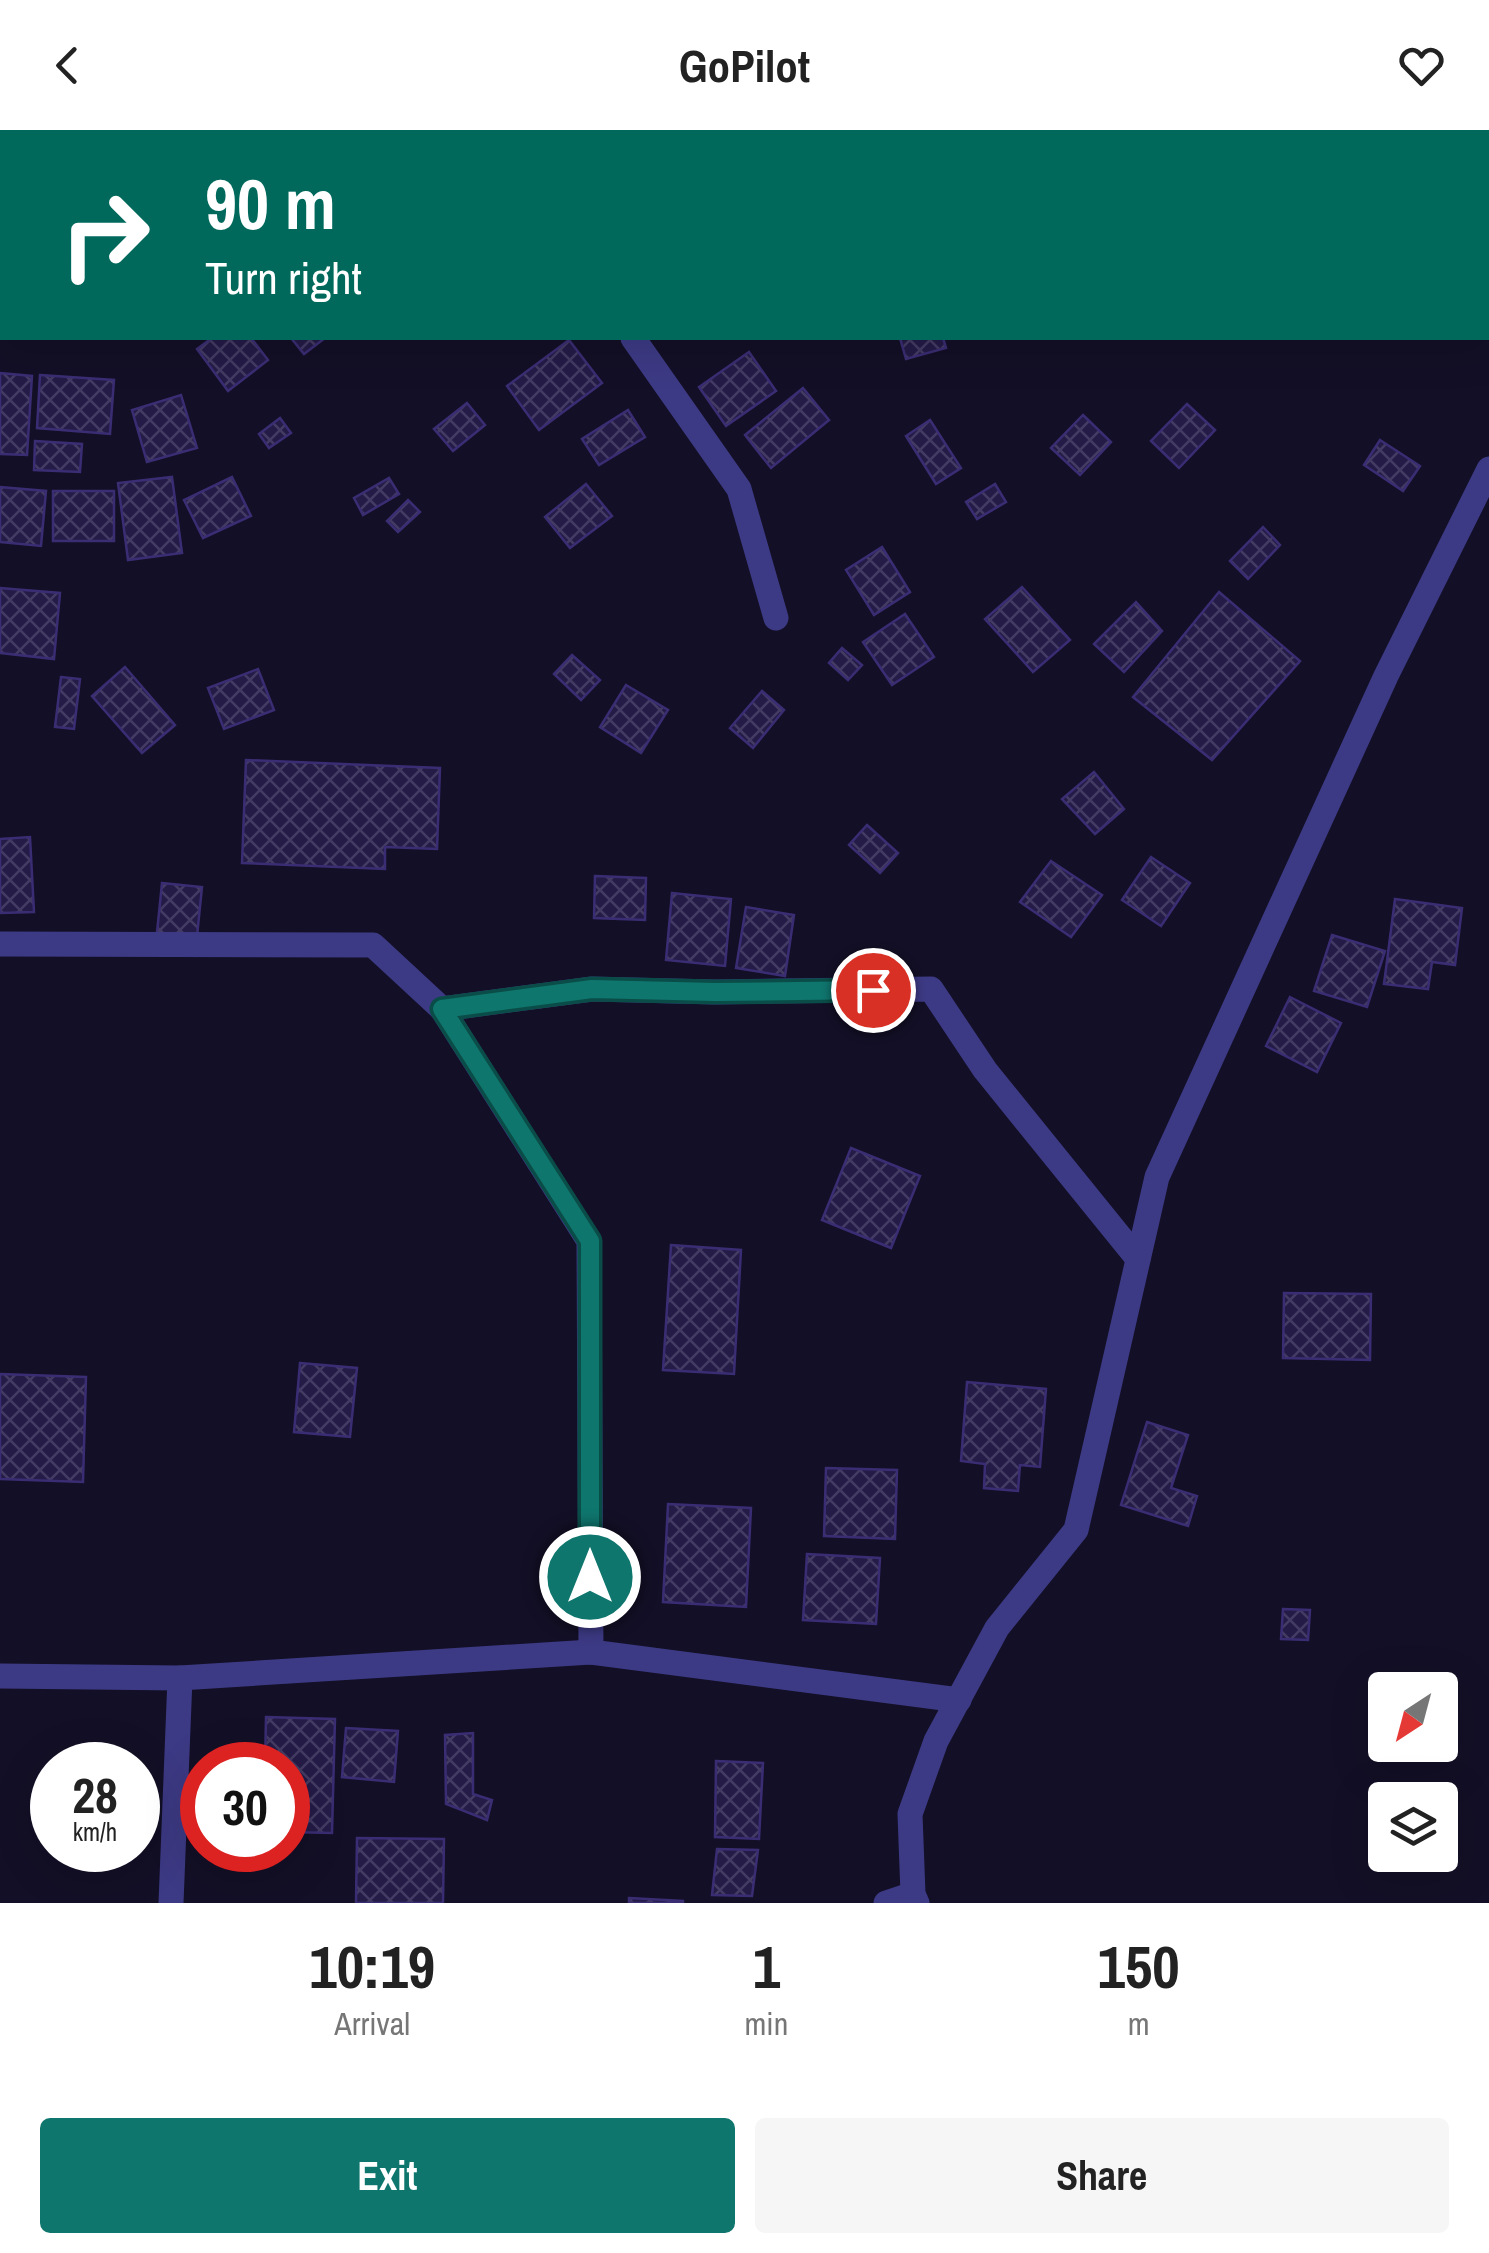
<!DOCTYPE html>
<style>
body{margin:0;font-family:"Archivo Narrow",sans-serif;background:#f6f6f6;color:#222;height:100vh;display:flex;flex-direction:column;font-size:38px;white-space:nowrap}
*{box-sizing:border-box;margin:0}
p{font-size:32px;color:#767676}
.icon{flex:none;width:55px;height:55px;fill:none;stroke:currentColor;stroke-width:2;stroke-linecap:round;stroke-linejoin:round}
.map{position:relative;height:1773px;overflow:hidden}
.sheet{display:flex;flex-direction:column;background:#fff;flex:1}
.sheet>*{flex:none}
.guide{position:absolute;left:0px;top:0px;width:1490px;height:210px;box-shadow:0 10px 40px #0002;background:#00695c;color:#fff;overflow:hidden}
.needle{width:65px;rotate:216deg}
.fabs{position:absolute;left:1368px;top:1542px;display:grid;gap:20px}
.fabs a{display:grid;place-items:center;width:90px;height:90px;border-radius:10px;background:#fff;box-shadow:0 10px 40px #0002;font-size:50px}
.speed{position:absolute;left:30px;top:1612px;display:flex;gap:20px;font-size:50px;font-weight:700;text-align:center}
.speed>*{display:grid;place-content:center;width:130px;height:130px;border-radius:50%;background:#fff;box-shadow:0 10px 40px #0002;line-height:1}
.speed small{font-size:25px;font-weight:400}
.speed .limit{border:15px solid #d22;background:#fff;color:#111}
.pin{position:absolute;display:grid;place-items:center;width:85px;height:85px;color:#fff;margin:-42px;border:5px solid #fff;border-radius:50%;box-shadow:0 2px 10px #0007}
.me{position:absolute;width:110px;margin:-55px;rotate:0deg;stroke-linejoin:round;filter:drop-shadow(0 0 8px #0008)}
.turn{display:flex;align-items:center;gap:35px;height:210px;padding:0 40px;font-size:45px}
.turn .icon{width:130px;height:130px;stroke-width:2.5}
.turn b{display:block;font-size:70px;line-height:85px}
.eta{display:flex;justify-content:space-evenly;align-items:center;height:170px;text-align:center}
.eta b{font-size:60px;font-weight:800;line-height:70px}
.action{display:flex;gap:20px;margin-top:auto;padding:20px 40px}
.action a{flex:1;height:115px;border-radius:10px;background:#0f766e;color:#fff;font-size:40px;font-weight:800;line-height:115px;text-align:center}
.action a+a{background:#f6f6f6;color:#222}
header{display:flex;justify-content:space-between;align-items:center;height:130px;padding:0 40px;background:#fff;font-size:45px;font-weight:800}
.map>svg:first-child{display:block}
</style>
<header><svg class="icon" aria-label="back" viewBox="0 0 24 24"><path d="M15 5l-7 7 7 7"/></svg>GoPilot<svg class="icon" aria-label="heart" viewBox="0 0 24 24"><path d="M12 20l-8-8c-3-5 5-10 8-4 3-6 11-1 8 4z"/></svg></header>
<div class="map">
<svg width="1489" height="1773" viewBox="0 0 1489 1773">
<defs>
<pattern id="building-cross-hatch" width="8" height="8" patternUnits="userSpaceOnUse" patternTransform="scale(2.5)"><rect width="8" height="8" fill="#241b47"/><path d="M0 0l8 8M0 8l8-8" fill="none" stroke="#433b63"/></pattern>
</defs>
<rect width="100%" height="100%" fill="#130f26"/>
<!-- building -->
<g fill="url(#building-cross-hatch)" stroke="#3b2d73" stroke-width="2.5">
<polygon points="532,0 592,0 593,2 534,2"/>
<polygon points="1385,0 1384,2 1344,1 1345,0"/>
<polygon points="212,208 251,208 268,230 228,261 197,219"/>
<polygon points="291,208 325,208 304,224"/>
<polygon points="900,208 943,208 946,218 906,229"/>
<polygon points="569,210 602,253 539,300 507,256"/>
<polygon points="749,222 776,261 726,296 699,257"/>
<polygon points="0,243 32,246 27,325 0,324"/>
<polygon points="40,245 114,250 110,304 37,298"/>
<polygon points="803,258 829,290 771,338 745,305"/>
<polygon points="181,265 197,318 147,332 132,280"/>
<polygon points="467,273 485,295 453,321 434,299"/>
<polygon points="1187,274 1215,300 1179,338 1151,311"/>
<polygon points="628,280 645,307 599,335 582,309"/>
<polygon points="1083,285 1111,312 1080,345 1051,318"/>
<polygon points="280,288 291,303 269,318 259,304"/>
<polygon points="930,290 961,338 936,354 906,306"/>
<polygon points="1380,310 1420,336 1403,361 1364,335"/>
<polygon points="35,311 82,314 80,342 34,340"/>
<polygon points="172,347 182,423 128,430 118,353"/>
<polygon points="232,347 251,386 203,408 184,370"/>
<polygon points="389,348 399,364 363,385 354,368"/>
<polygon points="586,354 612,386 570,418 545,387"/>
<polygon points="995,354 1006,372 977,389 966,372"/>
<polygon points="0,357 46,361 41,416 0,412"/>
<rect x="53" y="361" width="61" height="50"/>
<polygon points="408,370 420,382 398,402 387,391"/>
<polygon points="1263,397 1280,415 1248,449 1230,431"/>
<polygon points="882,417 910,462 874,485 846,440"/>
<polygon points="1022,457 1070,510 1033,542 985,489"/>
<polygon points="0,458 60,463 54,529 0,523"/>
<polygon points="1219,462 1300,531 1212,630 1133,567"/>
<polygon points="1136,472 1162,501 1124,542 1094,514"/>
<polygon points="905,484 934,527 892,555 863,512"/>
<polygon points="842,518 862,535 848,550 829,533"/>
<polygon points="572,525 600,550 581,570 554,544"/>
<polygon points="125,537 175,595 142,623 92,566"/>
<polygon points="258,539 274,580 224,599 208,558"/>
<polygon points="61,547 80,549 74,599 55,597"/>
<polygon points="626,555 668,580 641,623 600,597"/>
<polygon points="762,561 784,580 753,618 730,598"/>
<polygon points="246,630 440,638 437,719 385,717 385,739 242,733"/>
<polygon points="1094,642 1124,679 1095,704 1062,669"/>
<polygon points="867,695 898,723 880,743 849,715"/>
<polygon points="30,707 34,782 0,783 0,709"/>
<polygon points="1151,727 1190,753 1161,796 1122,770"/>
<polygon points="1051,731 1102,765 1071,807 1020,772"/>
<polygon points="595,746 646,748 645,790 594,788"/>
<polygon points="162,753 202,757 195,826 155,822"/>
<polygon points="672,763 731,769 725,836 666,830"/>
<polygon points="1395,769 1462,778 1455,835 1432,832 1428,859 1384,854"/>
<polygon points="746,777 794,785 785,846 736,838"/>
<polygon points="1332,805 1385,821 1367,877 1314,861"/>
<polygon points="1290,867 1341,893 1317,942 1266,916"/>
<polygon points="851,1018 920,1046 891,1118 822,1090"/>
<polygon points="671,1115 741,1120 734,1244 663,1240"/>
<polygon points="1284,1163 1371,1164 1370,1230 1283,1228"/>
<polygon points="300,1233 357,1238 350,1307 294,1302"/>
<polygon points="0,1244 86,1247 83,1352 0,1349"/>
<polygon points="967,1252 1046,1259 1040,1337 1020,1335 1018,1361 984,1358 985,1334 961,1331"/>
<polygon points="1147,1292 1188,1305 1171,1358 1197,1366 1188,1396 1121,1375"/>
<polygon points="826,1338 897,1340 895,1409 824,1406"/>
<polygon points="668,1374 751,1378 746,1477 663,1472"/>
<polygon points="807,1424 880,1428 876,1494 803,1490"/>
<polygon points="1283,1479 1310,1480 1308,1510 1281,1509"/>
<polygon points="266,1587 335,1589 332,1703 288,1702 288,1635 265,1635"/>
<polygon points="346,1598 398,1601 394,1652 342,1647"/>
<polygon points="473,1603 473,1664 492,1670 487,1690 446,1674 445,1605"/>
<polygon points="716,1631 763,1633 759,1709 715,1707"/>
<polygon points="357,1708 444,1709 443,1773 356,1773"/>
<polygon points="717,1719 758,1720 752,1766 712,1765"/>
<polygon points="629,1768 683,1771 683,1773 629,1773"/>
</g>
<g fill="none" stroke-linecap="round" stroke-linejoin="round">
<!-- street -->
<g stroke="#3d3a85" stroke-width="25">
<polyline points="511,0 513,2"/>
<polyline points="951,2 954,0"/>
<polyline points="633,208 739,359 776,488"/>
<polyline points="0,814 373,815 442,879 589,1111 591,1522"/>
<polyline points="442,879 592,859 715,862 931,859 985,940 1138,1129"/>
<polyline points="0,1546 180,1548 591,1522 959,1570"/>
<polyline points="171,1773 180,1548"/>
<polyline points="886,1773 913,1764"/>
<polyline points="917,1773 913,1764 910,1684 936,1611 997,1498 1076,1400 1157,1047 1386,546 1489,339"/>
</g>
</g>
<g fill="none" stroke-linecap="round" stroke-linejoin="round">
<!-- route casing -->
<g stroke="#0a4d48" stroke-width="25">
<polyline id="route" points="590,1447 590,1111 442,879 592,859 715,862 873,860"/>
</g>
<!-- route -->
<use href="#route" stroke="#0f766e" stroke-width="18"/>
</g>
</svg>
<div class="fabs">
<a><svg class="needle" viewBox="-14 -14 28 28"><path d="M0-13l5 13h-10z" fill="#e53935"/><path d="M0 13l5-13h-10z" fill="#767676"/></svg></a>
<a><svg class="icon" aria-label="layers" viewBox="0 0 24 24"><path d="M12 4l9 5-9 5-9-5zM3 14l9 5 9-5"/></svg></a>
</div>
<div class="speed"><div>28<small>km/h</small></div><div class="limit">30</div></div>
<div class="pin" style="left:873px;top:860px;background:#d93025"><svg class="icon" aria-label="arrive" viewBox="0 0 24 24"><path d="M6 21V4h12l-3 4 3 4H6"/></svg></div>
<svg class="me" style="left:590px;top:1447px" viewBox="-20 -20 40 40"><circle r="17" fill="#0f766e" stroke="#fff" stroke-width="3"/><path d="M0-11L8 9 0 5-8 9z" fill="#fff"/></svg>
<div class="guide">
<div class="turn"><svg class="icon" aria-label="right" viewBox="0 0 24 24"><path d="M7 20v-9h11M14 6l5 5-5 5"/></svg><div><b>90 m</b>Turn right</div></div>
</div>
</div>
<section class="sheet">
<div class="eta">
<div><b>10:19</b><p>Arrival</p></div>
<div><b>1</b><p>min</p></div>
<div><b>150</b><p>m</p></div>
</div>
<div class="action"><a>Exit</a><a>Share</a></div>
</section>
